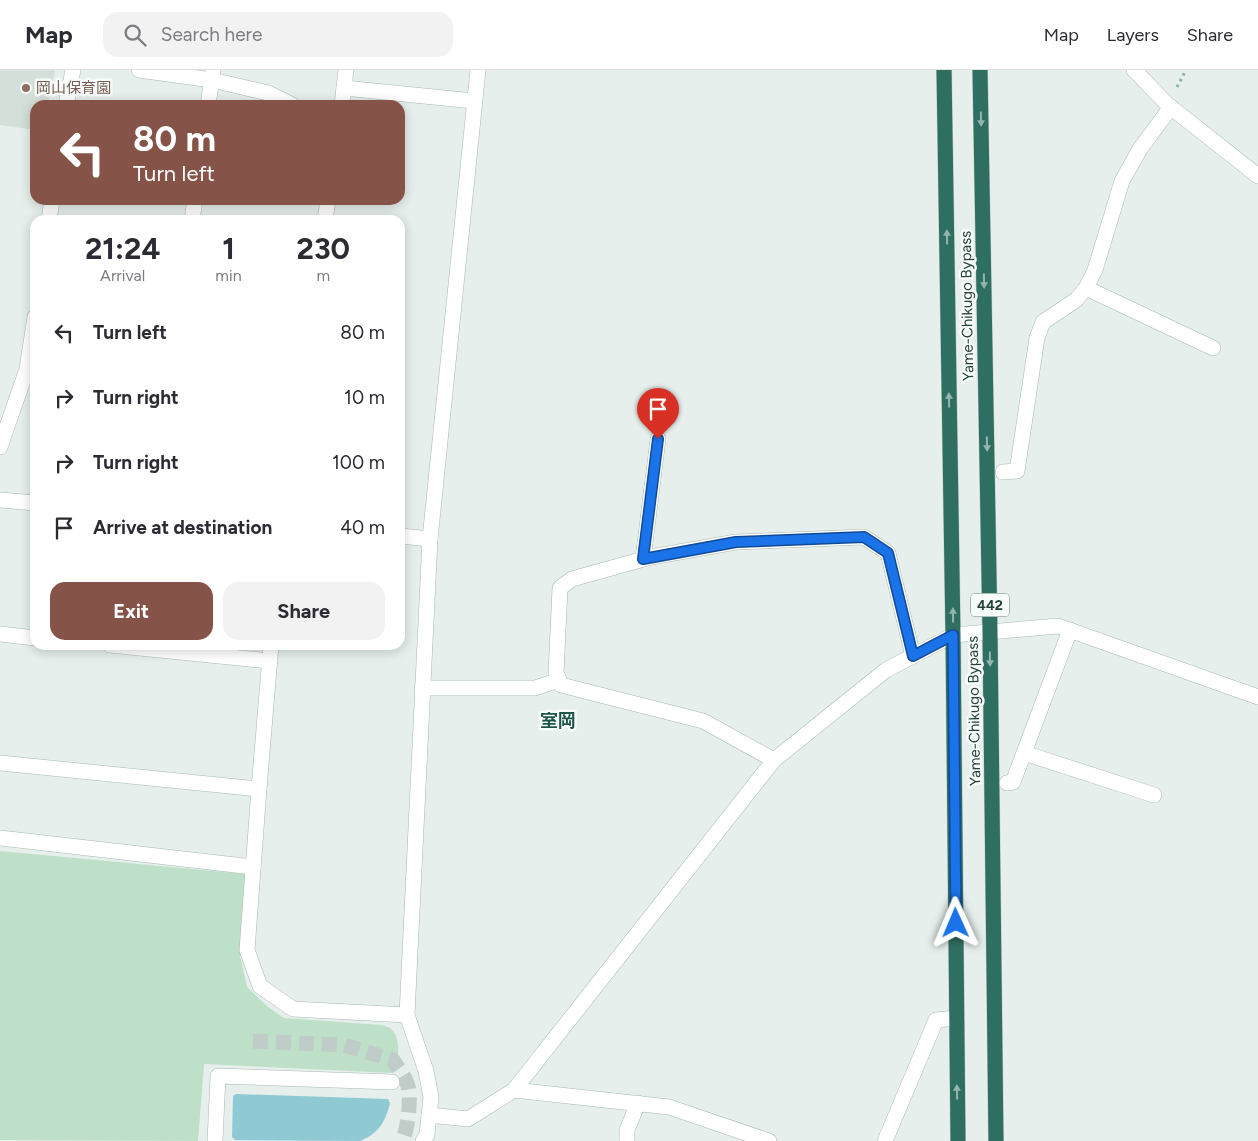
<!DOCTYPE html>
<meta charset="utf-8">
<style>
body{margin:0;font-family:Figtree,"Noto Sans JP",sans-serif;background:#f2f2f3;color:#2b2b33;height:100vh;display:flex;flex-direction:column;font-size:19px;white-space:nowrap}
*{box-sizing:border-box;margin:0}
p{font-size:16px;color:#7c7c81}
.icon{flex:none;width:28px;height:28px;fill:none;stroke:currentColor;stroke-width:2;stroke-linecap:round;stroke-linejoin:round}
.map{position:relative;flex:1;overflow:hidden}
.panel{position:absolute;left:30px;top:145px;width:375px;height:435px;display:flex;flex-direction:column;background:#fff;border-radius:15px;box-shadow:0 2px 12px #0003}
.panel>*{flex:none}
.banner{position:absolute;left:30px;top:30px;width:375px;height:105px;border-radius:15px;box-shadow:0 2px 12px #0003;background:#855347;color:#fff;overflow:hidden}
.pin{position:absolute;display:grid;place-items:center;width:42px;height:42px;color:#fff;margin:-51px -21px;border-radius:50% 50% 50% 0;rotate:-45deg;box-shadow:0 0 5px #0007}
.pin .icon{rotate:45deg}
.me{position:absolute;width:55px;margin:-28px;rotate:359deg;stroke-linejoin:round;filter:drop-shadow(0 0 4px #0008)}
.turn{display:flex;align-items:center;gap:18px;height:105px;padding:0 20px;font-size:22px}
.turn .icon{width:65px;height:65px;stroke-width:2.5}
.turn b{display:block;font-size:35px;line-height:42px}
.eta{display:flex;justify-content:space-evenly;align-items:center;height:85px;text-align:center}
.eta b{font-size:30px;font-weight:700;line-height:35px}
.action{display:flex;gap:10px;margin-top:auto;padding:10px 20px}
.action a{flex:1;height:58px;border-radius:15px;background:#855347;color:#fff;font-size:20px;font-weight:700;line-height:58px;text-align:center}
.action a+a{background:#f2f2f3;color:#2b2b33}
ul{padding:0;list-style:none}
li{display:flex;align-items:center;gap:15px;height:65px;padding:0 20px}
li div{flex:1}
li b{display:block;font-size:19px}
li em{font-style:normal}
header{display:flex;align-items:center;gap:30px;box-sizing:border-box;height:70px;padding:0 25px;background:#fff;border-bottom:1px solid #e1e1e2}
header strong{font-size:24px}
nav{display:flex;gap:28px;margin-inline-start:auto;font-size:18px}
.search{width:350px;height:45px;background:#f2f2f3;display:flex;align-items:center;gap:12px;box-sizing:border-box;padding:0 18px;border-radius:15px;color:#7c7c81;font-size:19px}
.map>svg:first-child{display:block}
</style>
<header>
<strong>Map</strong>
<div class="search"><svg class="icon" aria-label="search" viewBox="0 0 24 24"><circle cx="10" cy="10" r="6"/><path d="M15 15l6 6"/></svg>Search here</div>
<nav><a>Map</a><a>Layers</a><a>Share</a></nav>
</header>
<div class="map">
<svg width="1258" height="1071" viewBox="0 0 1258 1071">
<rect width="100%" height="100%" fill="#e6efeb"/>
<!-- built -->
<polygon fill="#d4dfda" points="0,0 55,0 48,35 35,35 35,60 0,55"/>
<!-- green -->
<path fill="#bfe0c8" d="M0 781 245 804 240 885 247 917 268 937 284 948 381 955C385 956 390 957 392 960 402 969 398 992 393 1003L204 994 198 1071 0 1070Z"/>
<!-- water -->
<path fill="#8ec9d4" d="M236 1024 388 1029 390 1033C386 1051 378 1064 360 1071L235 1070 232 1067 233 1026Z"/>
<g fill="none" stroke-linecap="round" stroke-linejoin="round">
<!-- minor-tunnel -->
<path stroke="#bfccc8" stroke-width="15" stroke-dasharray="15 8" stroke-linecap="butt" d="M253 971 344 975 393 990C397 997 404 1005 407 1013 412 1024 408 1061 402 1071"/>
<!-- minor casing -->
<g stroke="#a8b8b2" stroke-width="16">
<g id="minor">
<polyline points="139,0 212,10 268,23 292,35"/>
<polyline points="1134,0 1168,35 1258,106"/>
<polyline points="344,18 474,31"/>
<polyline points="66,35 73,0"/>
<polyline points="208,35 213,1"/>
<polyline points="342,35 346,0"/>
<polyline points="49,150 52,130"/>
<polyline points="192,150 195,130"/>
<polyline points="325,150 328,130"/>
<polyline points="1086,218 1213,278"/>
<polyline points="0,377 27,299 35,247"/>
<polyline points="1003,402 1017,401 1037,268 1043,252 1076,230 1086,218 1095,200 1122,111 1140,79 1171,37"/>
<polyline points="0,430 35,433"/>
<polyline points="400,466 430,469"/>
<polyline points="643,489 658,369"/>
<polyline points="0,564 35,568"/>
<polyline points="110,575 270,591"/>
<polyline points="422,618 535,618 559,610"/>
<polyline points="1024,683 1154,725"/>
<polyline points="774,690 703,651 561,615 556,603 560,518 572,509 651,487 736,472 864,467 888,483 913,586"/>
<polyline points="0,693 259,719 271,575"/>
<polyline points="1007,713 1013,712 1070,560"/>
<polyline points="259,719 247,880 260,916 293,939 407,945"/>
<polyline points="0,768 253,797"/>
<polyline points="514,1020 669,1037 769,1071"/>
<polyline points="429,1045 468,1049 514,1020 774,690 886,600 913,586 953,565 1058,556 1258,627"/>
<polyline points="215,1071 218,1006 392,1012"/>
<polyline points="423,1071 427,1065 431,1027 426,1001 407,945 430,469 478,0"/>
<polyline points="627,1071 627,1060 638,1033"/>
<polyline points="885,1071 936,950 957,948"/>
</g>
</g>
<!-- highway casing -->
<g stroke="#c2cac8" stroke-width="16">
<g id="highway">
<polyline points="944,0 953,565 958,1071"/>
<polyline points="980,0 990,562 996,1071"/>
</g>
</g>
<!-- path -->
<polyline stroke="#86b3a5" stroke-width="3" stroke-dasharray="2.5 4" stroke-linecap="butt" points="1177,17 1186,0"/>
<!-- minor -->
<use href="#minor" stroke="#fff" stroke-width="15"/>
<!-- highway -->
<use href="#highway" stroke="#2f6f62" stroke-width="15"/>
</g>
<!-- one-way arrows -->
<defs><path id="oneway-solid" d="M-6-.8H1V-3.2L6.5 0L1 3.2V.8H-6Z" transform="scale(1.25)"/></defs>
<g fill="#93b5ae">
<use href="#oneway-solid" transform="translate(981 49) rotate(89)"/>
<use href="#oneway-solid" transform="translate(947 167) rotate(-91)"/>
<use href="#oneway-solid" transform="translate(984 211) rotate(89)"/>
<use href="#oneway-solid" transform="translate(949 330) rotate(-91)"/>
<use href="#oneway-solid" transform="translate(987 374) rotate(89)"/>
<use href="#oneway-solid" transform="translate(953 545) rotate(-91)"/>
<use href="#oneway-solid" transform="translate(990 589) rotate(89)"/>
<use href="#oneway-solid" transform="translate(957 1022) rotate(-91)"/>
</g>
<g fill="none" stroke-linecap="round" stroke-linejoin="round">
<!-- route casing -->
<g stroke="#114b97" stroke-width="12">
<polyline id="route" points="658,369 643,489 736,472 864,467 888,483 913,586 953,565 956,853"/>
</g>
<!-- route -->
<use href="#route" stroke="#1a73e8" stroke-width="9"/>
</g>
<!-- markers -->
<circle fill="#8d6e63" stroke="#f7fbf9" stroke-width="2" cx="26" cy="18" r="5"/>
<g text-anchor="middle" dominant-baseline="central" stroke-width="5" stroke-linejoin="round" paint-order="stroke">
<!-- shield labels -->
<rect fill="#f7fbf9" stroke="#637a73" stroke-width="1" x="971" y="523.5" width="38" height="23" rx="4"/>
<g font-size="14" font-weight="bold" fill="#24423a">
<text x="990" y="535">442</text>
</g>
<!-- education labels -->
<g font-size="15" fill="#785e54" stroke="#f7fbf9" text-anchor="start">
<text x="36" y="18">岡山保育園</text>
</g>
<!-- street labels -->
<g font-size="15" fill="#24423a" stroke="#f7fbf9">
<text transform="translate(967 236) rotate(-91)">Yame-Chikugo Bypass</text>
<text transform="translate(974 641) rotate(-91)">Yame-Chikugo Bypass</text>
</g>
<!-- quarter labels -->
<g font-size="18" font-weight="bold" fill="#1f5548" stroke="#f7fbf9">
<text x="558" y="651">室岡</text>
</g>
</g>
</svg>
<div class="pin" style="left:658px;top:369px;background:#d93025"><svg class="icon" aria-label="arrive" viewBox="0 0 24 24"><path d="M6 21V4h12l-3 4 3 4H6"/></svg></div>
<svg class="me" style="left:956px;top:853px" viewBox="-20 -20 40 40"><path d="M0-17L14 15 0 8-14 15z" fill="#1a73e8" stroke="#fff" stroke-width="4"/></svg>
<div class="banner">
<div class="turn"><svg class="icon" aria-label="left" viewBox="0 0 24 24"><path d="M17 20v-9H6M10 6l-5 5 5 5"/></svg><div><b>80 m</b>Turn left</div></div>
</div>
<section class="panel">
<div class="eta">
<div><b>21:24</b><p>Arrival</p></div>
<div><b>1</b><p>min</p></div>
<div><b>230</b><p>m</p></div>
</div>
<ul>
<li><svg class="icon" aria-label="left" viewBox="0 0 24 24"><path d="M17 20v-9H6M10 6l-5 5 5 5"/></svg><div><b>Turn left</b></div><em>80 m</em></li>
<li><svg class="icon" aria-label="right" viewBox="0 0 24 24"><path d="M7 20v-9h11M14 6l5 5-5 5"/></svg><div><b>Turn right</b></div><em>10 m</em></li>
<li><svg class="icon" aria-label="right" viewBox="0 0 24 24"><path d="M7 20v-9h11M14 6l5 5-5 5"/></svg><div><b>Turn right</b></div><em>100 m</em></li>
<li><svg class="icon" aria-label="arrive" viewBox="0 0 24 24"><path d="M6 21V4h12l-3 4 3 4H6"/></svg><div><b>Arrive at destination</b></div><em>40 m</em></li>
</ul>
<div class="action"><a>Exit</a><a>Share</a></div>
</section>
</div>
